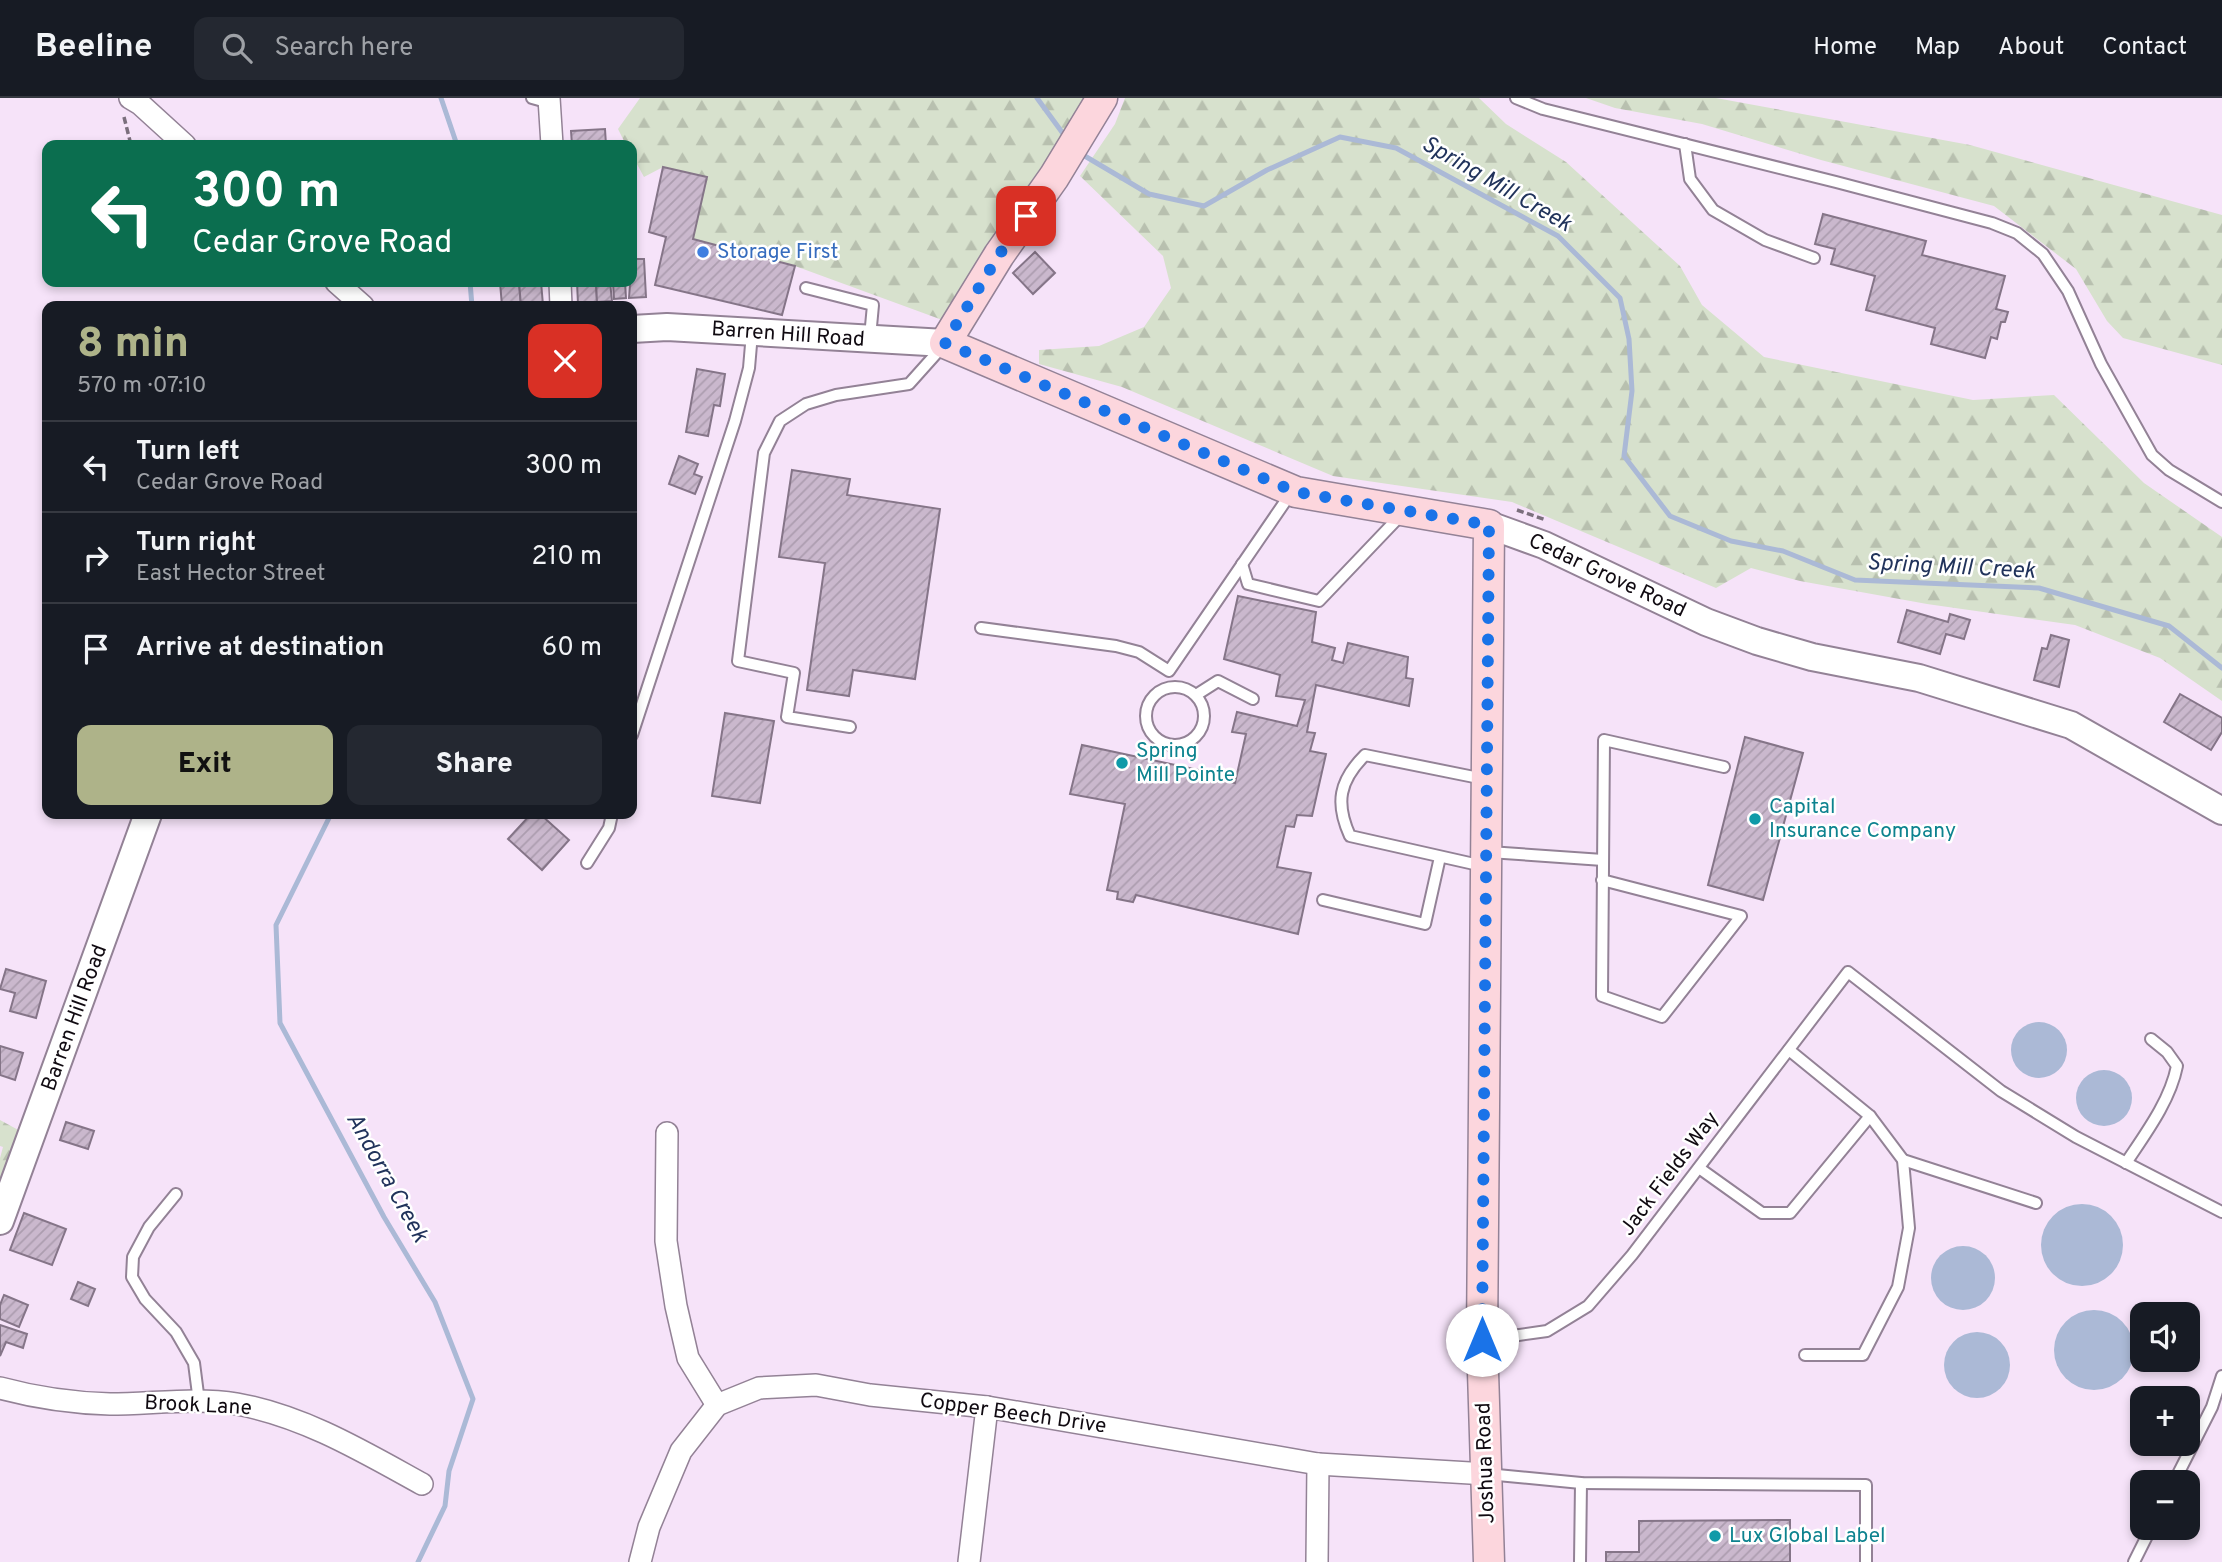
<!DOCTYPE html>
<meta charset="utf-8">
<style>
body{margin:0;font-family:Overpass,sans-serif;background:#242831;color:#f1f3f6;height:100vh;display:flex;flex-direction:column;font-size:26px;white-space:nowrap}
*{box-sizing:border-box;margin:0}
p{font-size:23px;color:#9ea1a6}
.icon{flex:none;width:38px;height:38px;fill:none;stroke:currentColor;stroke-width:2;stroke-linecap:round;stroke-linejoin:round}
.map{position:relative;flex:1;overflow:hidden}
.sheet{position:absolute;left:42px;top:203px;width:595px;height:518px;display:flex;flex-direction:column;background:#171b24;border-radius:14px;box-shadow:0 4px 10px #0003}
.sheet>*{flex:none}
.hud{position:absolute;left:42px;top:42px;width:595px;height:147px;border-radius:14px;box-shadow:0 4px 10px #0003;background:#0b6e4f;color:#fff;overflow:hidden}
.tools{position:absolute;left:2130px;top:1204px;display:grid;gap:14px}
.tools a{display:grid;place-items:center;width:70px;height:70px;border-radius:14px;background:#171b24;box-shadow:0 4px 10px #0003;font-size:35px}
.pin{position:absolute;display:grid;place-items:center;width:60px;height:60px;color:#fff;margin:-30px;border-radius:14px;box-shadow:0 4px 10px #0006}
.me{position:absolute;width:77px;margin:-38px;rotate:0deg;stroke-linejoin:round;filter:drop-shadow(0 0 5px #0008)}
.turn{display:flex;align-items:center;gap:24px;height:147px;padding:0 35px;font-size:32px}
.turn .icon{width:91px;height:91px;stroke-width:2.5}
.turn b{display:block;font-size:49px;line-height:60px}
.round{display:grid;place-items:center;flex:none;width:74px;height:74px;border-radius:14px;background:#242831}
.headline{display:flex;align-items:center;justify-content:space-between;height:119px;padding:0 35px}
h1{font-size:42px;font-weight:800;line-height:52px;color:#aeb389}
.action{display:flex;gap:14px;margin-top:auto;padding:14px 35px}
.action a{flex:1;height:80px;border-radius:14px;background:#aeb389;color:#111;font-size:28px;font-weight:800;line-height:80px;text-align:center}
.action a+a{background:#242831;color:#f1f3f6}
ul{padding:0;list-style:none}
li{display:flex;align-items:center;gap:21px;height:91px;padding:0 35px;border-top:2px solid #363941}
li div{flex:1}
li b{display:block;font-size:26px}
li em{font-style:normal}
header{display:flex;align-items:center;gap:42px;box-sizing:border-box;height:98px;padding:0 35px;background:#171b24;border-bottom:2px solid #363941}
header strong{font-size:33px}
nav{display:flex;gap:38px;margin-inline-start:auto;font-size:24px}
.search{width:490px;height:63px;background:#242831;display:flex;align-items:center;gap:18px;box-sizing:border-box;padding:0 24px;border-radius:14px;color:#9ea1a6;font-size:26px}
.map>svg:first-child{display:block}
</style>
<header>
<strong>Beeline</strong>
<div class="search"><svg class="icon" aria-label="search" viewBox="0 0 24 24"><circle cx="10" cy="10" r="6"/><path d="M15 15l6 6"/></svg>Search here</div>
<nav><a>Home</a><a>Map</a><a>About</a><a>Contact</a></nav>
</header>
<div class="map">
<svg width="2222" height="1464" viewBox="0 0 2222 1464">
<defs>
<pattern id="forest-firs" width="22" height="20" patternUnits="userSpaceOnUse" patternTransform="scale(1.75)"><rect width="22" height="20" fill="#d7e1cd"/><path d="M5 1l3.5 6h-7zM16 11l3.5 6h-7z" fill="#b8c0af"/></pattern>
<pattern id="building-hatch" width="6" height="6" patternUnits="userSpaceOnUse" patternTransform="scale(1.75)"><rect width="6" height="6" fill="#cab8cd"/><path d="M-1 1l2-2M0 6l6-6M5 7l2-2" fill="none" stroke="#ac9daf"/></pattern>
</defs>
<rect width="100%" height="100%" fill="#f6e3f9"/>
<!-- forest -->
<g fill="url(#forest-firs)">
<polygon points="640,0 1095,0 956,227 795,168 693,141 707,79 663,69 644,79 632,57 632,47 626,47 618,31"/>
<polygon points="1125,0 1479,0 1506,26 1566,64 1680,168 1702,207 1764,259 1973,302 2054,297 2144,385 2222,439 2222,603 2160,560 2075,527 1927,506 1800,483 1751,470 1716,490 1512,404 1333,378 1122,289 1039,266 1039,252 1099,248 1144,229 1171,190 1163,158 1080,78 1115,26"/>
<polygon points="1586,0 1716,0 1970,47 2222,117 2222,267 2123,240 2107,223 2076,171 1994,108 1821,62 1702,26 1615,10"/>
<polygon points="0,1022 22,1034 0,1099 0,1060 3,1049 0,1048"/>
</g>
<!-- water -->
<g fill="#abb9d6">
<circle cx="2039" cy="952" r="28"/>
<circle cx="2104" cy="1000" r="28"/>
<circle cx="2082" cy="1147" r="41"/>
<circle cx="1963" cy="1180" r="32"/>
<circle cx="2094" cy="1252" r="40"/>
<circle cx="1977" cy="1267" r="33"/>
</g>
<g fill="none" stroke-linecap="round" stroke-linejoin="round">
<!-- stream -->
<g stroke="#abb9d6" stroke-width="5">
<polyline points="441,0 457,47"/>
<polyline points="1037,0 1067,41"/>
<polyline points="1078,54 1149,96 1204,108 1267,72 1340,39 1396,50 1558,138 1620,200 1629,241 1632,293 1624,358 1670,418 1731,443 1783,453 1855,482 2039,490 2169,528 2222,570"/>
<polyline points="470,184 472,208"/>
<polyline points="331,716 276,827 280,925 384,1119 435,1204 473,1301 449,1373 445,1408 418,1464"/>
</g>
</g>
<!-- building -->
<g fill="url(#building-hatch)" stroke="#857588" stroke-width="2">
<polygon points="605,31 606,47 572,47 571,33"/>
<polygon points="663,69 707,79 693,141 795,168 782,217 655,187 666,139 649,134"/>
<polygon points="1823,116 1926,143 1922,157 2005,178 1996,211 2008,214 2005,224 2001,224 1997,241 1991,239 1985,260 1931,246 1935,230 1866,212 1875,178 1831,166 1835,151 1815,146"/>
<polygon points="1035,154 1055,175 1033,196 1013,175"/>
<polygon points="632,161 644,161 646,199 629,200"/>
<polygon points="500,184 519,184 521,208 502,208"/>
<polygon points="519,184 541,184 543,207 521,208"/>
<polygon points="577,184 596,184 597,204 578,206"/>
<polygon points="596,184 610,184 612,203 597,204"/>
<polygon points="613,184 625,184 626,200 614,201"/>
<polygon points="697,271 725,276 720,308 714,307 708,338 686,334"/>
<polygon points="679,358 698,366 694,376 702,379 695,396 669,386"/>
<polygon points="792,372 850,381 847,397 940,411 915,581 853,572 849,598 807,592 825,465 779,459"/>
<polygon points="1238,498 1316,514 1312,544 1335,550 1332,562 1343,565 1348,545 1408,559 1406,580 1413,581 1409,608 1316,587 1307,634 1315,635 1310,653 1326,656 1312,718 1297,717 1294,729 1286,728 1277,769 1311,775 1298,836 1136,797 1133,804 1117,801 1118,794 1107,792 1125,706 1070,696 1082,647 1208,674 1206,679 1235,685 1246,636 1232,634 1237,614 1297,628 1305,602 1276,598 1280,577 1224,561"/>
<polygon points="1907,512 1948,524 1950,516 1970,522 1964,541 1946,536 1940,556 1898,544"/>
<polygon points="2051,537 2069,542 2059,589 2034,582 2042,550 2047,551"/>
<polygon points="2180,596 2222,620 2222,634 2211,652 2164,624"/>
<polygon points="725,615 774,623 760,705 712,698"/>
<polygon points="1745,639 1803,655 1763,802 1708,787"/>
<polygon points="531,716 540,716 569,742 542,772 508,741"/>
<polygon points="6,871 46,883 36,920 10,913 15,895 0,891"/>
<polygon points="0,948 23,955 15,982 0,977"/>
<polygon points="66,1024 94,1033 88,1051 60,1042"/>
<polygon points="24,1115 66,1131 52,1167 10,1152"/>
<polygon points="78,1184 95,1191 88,1208 71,1201"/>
<polygon points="4,1197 28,1207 19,1229 0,1221 0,1207"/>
<polygon points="0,1227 27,1236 23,1250 6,1244 0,1258"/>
<polygon points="1790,1422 1790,1464 1606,1464 1606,1454 1639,1454 1639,1423"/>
</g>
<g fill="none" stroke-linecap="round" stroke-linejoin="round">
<!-- service casing -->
<g stroke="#938296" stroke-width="14">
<g id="service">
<polyline points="532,0 550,5"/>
<polyline points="1516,0 1543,11 1836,84 1992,125 2017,135 2043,156 2068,193 2101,266 2152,357 2169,372 2222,404"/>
<polyline points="1685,46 1690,81 1713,112 1765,142 1814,160"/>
<polyline points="806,190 873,207 870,239"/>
<polyline points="1242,466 1248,486 1319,503 1402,416"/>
<polyline points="981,530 1116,548 1139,554 1169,573 1291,395"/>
<circle cx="1175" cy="618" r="29"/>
<polyline points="1196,597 1218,583 1253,601"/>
<polyline points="850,629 787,619 794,575 738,563 764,355 780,323 806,306 836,297 909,286 943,248"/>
<polyline points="632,637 735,323 749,270 752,235"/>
<polyline points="1489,754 1603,762"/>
<polyline points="587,765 609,730 612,716"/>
<path d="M1483 768 1350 738C1335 705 1339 683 1365 657L1484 681"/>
<polyline points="1602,782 1741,818 1662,919 1602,898 1604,642 1724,669"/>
<polyline points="1323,802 1425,826 1440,759"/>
<polyline points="1789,952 1870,1018 1903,1062 1909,1130 1898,1189 1863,1257 1805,1257"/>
<polyline points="1903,1062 2036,1105"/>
<path d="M2126 1065C2146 1035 2170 1003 2177 968L2167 954 2151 941"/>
<polyline points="1699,1070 1762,1115 1790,1115 1870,1018"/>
<polyline points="176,1096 149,1129 133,1159 132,1179 145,1201 176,1234 194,1265 199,1304"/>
<polyline points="1484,1242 1547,1233 1588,1208 1632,1157 1848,874 2001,993 2076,1039 2222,1114"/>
<polyline points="1487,1376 1581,1385 1866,1387 1866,1464"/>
<polyline points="2174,1384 2212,1309 2222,1278"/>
<polyline points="1580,1464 1581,1385"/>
<polyline points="2134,1464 2151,1430"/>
</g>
</g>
<!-- minor casing -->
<g stroke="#938296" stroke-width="24">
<g id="minor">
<polyline points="130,0 140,6 185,47"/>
<polyline points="549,0 552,47"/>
<polyline points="336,184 363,208"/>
<polyline points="560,184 561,208"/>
<polyline points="667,1035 666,1143 676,1208 688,1260 717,1307"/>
<path d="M0 1290C37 1300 72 1305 110 1306 152 1306 196 1299 237 1306 304 1318 364 1354 422 1386"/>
<polyline points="640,1464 649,1429 681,1353 717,1307 759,1290 816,1287 870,1297 987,1309 1318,1366 1487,1376"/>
<polyline points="969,1464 987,1309"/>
<polyline points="1317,1464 1318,1366"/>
</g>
</g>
<!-- tertiary casing -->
<g stroke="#938296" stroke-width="30">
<g id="tertiary">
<polyline points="632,231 667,229 945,245"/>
<polyline points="1489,427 1544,447 1706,524 1757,543 1812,559 1919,580 2071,627 2222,713"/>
<polyline points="0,1123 148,716"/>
</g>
</g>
<!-- secondary casing -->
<g stroke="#938296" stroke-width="33">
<polyline id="secondary" points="1102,0 1054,79 999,157 945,245 1296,394 1489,427 1482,1242 1489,1464"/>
</g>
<!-- path -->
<g stroke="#7b6f7d" stroke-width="3.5" stroke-dasharray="7 3.5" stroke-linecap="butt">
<polyline points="124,19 131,47"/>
<polyline points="1517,412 1546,422"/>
</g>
<!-- service -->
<use href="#service" stroke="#fff" stroke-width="10"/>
<!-- minor -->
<use href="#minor" stroke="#fff" stroke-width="21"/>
<!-- tertiary -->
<use href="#tertiary" stroke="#fff" stroke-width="26"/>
<!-- secondary -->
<use href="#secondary" stroke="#fcd6dd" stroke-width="30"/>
</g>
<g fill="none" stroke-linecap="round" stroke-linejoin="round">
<!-- route -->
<polyline stroke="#1a73e8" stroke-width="12" stroke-dasharray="0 21.6" points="1026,118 999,157 945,245 1296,394 1489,427 1482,1242"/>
</g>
<!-- markers -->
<circle fill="#3f7fe0" stroke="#fff" stroke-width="2.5" cx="703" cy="154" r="7"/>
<g fill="#0f9aa8" stroke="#fff" stroke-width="2.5">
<circle cx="1122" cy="665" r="7"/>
<circle cx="1755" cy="721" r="7"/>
<circle cx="1715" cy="1438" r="7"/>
</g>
<g text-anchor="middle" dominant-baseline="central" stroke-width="5" stroke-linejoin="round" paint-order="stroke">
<!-- shop labels -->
<g font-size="21" fill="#366cbe" stroke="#fff" text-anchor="start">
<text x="717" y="154">Storage First</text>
</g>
<!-- street labels -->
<g font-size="21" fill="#100a11" stroke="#fff">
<text transform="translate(788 237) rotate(4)">Barren Hill Road</text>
<text transform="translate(1607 478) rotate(25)">Cedar Grove Road</text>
<text transform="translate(75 920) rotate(-70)">Barren Hill Road</text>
<text transform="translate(1670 1076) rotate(-53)">Jack Fields Way</text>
<text transform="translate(198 1308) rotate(3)">Brook Lane</text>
<text transform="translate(1013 1316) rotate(8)">Copper Beech Drive</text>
<text transform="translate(1486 1365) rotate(-92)">Joshua Road</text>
</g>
<!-- culture labels -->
<g font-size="21" fill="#0d838f" stroke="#fff" text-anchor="start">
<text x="1136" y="653">Spring<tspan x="1136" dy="24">Mill Pointe</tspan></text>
<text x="1769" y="709">Capital<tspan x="1769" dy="24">Insurance Company</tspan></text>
<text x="1729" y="1438">Lux Global Label</text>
</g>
<!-- water labels -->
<g font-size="23" font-style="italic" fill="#21335b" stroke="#fff">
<text transform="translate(1496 87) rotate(30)">Spring Mill Creek</text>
<text transform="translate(1951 470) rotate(3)">Spring Mill Creek</text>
<text transform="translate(386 1080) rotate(61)">Andorra Creek</text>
</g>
</g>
</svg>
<div class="tools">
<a><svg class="icon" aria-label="sound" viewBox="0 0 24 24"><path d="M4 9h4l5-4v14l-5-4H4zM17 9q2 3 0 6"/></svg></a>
<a>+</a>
<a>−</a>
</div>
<div class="pin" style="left:1026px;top:118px;background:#d93025"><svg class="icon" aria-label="arrive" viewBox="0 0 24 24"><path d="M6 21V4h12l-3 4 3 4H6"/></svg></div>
<svg class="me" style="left:1482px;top:1242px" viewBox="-20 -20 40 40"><circle r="19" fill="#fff"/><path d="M0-13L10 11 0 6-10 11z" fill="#1a73e8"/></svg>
<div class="hud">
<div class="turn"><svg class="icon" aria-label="left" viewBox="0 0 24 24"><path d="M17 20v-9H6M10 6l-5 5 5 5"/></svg><div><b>300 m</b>Cedar Grove Road</div></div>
</div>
<section class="sheet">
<div class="headline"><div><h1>8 min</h1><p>570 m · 07:10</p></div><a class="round" style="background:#d93025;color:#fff"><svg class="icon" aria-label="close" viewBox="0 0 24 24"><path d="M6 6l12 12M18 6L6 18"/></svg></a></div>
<ul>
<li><svg class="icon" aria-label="left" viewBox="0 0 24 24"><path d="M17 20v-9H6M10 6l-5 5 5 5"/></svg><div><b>Turn left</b><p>Cedar Grove Road</p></div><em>300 m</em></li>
<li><svg class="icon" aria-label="right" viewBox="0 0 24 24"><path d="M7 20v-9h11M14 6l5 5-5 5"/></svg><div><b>Turn right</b><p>East Hector Street</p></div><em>210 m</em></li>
<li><svg class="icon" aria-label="arrive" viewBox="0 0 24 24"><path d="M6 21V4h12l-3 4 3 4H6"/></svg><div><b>Arrive at destination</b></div><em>60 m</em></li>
</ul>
<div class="action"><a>Exit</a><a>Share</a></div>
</section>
</div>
